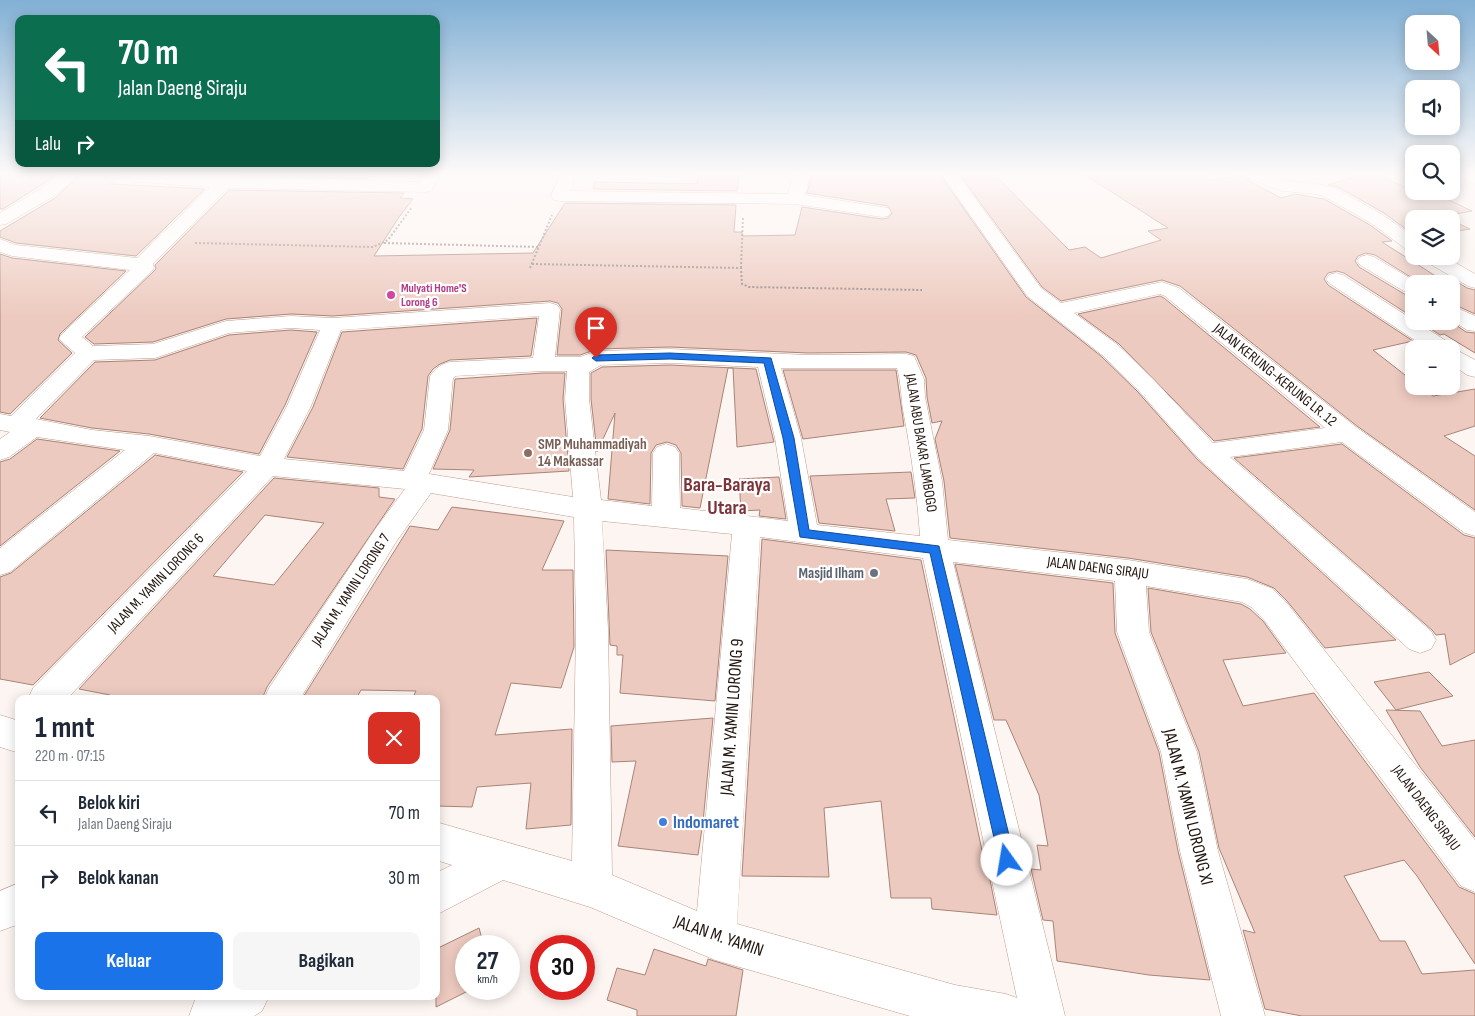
<!DOCTYPE html>
<html lang="id">
<meta charset="utf-8">
<style>
body{margin:0;font-family:"Sofia Sans Condensed",sans-serif;background:#f6f6f7;color:#1f2937;height:100vh;display:flex;flex-direction:column;font-size:19px;white-space:nowrap}
*{box-sizing:border-box;margin:0}
p{font-size:16px;color:#747a83}
.icon{flex:none;width:28px;height:28px;fill:none;stroke:currentColor;stroke-width:2;stroke-linecap:round;stroke-linejoin:round}
.map{position:relative;flex:1;overflow:hidden}
.side{position:absolute;left:15px;top:695px;width:425px;height:305px;display:flex;flex-direction:column;background:#fff;border-radius:10px;box-shadow:0 2px 12px #0003}
.side>*{flex:none}
.banner{position:absolute;left:15px;top:15px;width:425px;height:152px;border-radius:10px;box-shadow:0 2px 12px #0003;background:#0b6e4f;color:#fff;overflow:hidden}
.needle{width:32px;rotate:154deg}
.tools{position:absolute;left:1405px;top:15px;display:grid;gap:10px}
.tools a{display:grid;place-items:center;width:55px;height:55px;border-radius:10px;background:#fff;box-shadow:0 2px 12px #0003;font-size:25px}
.speed{position:absolute;left:455px;top:935px;display:flex;gap:10px;font-size:25px;font-weight:700;text-align:center}
.speed>*{display:grid;place-content:center;width:65px;height:65px;border-radius:50%;background:#fff;box-shadow:0 2px 12px #0003;line-height:1}
.speed small{font-size:12px;font-weight:400}
.speed .limit{border:8px solid #d22;background:#fff;color:#111}
.pin{position:absolute;display:grid;place-items:center;width:42px;height:42px;color:#fff;margin:-51px -21px;border-radius:50% 50% 50% 0;rotate:-45deg;box-shadow:0 0 5px #0007}
.pin .icon{rotate:45deg}
.me{position:absolute;width:55px;margin:-28px;rotate:347deg;stroke-linejoin:round;filter:drop-shadow(0 0 4px #0008)}
.turn{display:flex;align-items:center;gap:18px;height:105px;padding:0 20px;font-size:22px}
.turn .icon{width:65px;height:65px;stroke-width:2.5}
.turn b{display:block;font-size:35px;line-height:42px}
.then{display:flex;align-items:center;height:48px;padding:0 20px;background:#0003;gap:10px;font-size:19px}
.round{display:grid;place-items:center;flex:none;width:52px;height:52px;border-radius:10px;background:#f6f6f7}
.headline{display:flex;align-items:center;justify-content:space-between;height:85px;padding:0 20px}
h1{font-size:30px;font-weight:700;line-height:38px}
.primary-button{display:flex;gap:10px;margin-top:auto;padding:10px 20px}
.primary-button a{flex:1;height:58px;border-radius:10px;background:#1a73e8;color:#fff;font-size:20px;font-weight:700;line-height:58px;text-align:center}
.primary-button a+a{background:#f6f6f7;color:#1f2937}
ul{padding:0;list-style:none}
li{display:flex;align-items:center;gap:15px;height:65px;padding:0 20px;border-top:1px solid #e0e1e3}
li div{flex:1}
li b{display:block;font-size:19px}
li em{font-style:normal}
.map>svg:first-child{display:block}
</style>
<div class="map">
<svg width="1475" height="1016" viewBox="0 0 1475 1016">
<rect width="100%" height="100%" fill="#fdf5f1"/>
<!-- building -->
<g fill="#edcabf" stroke="#a98478" fill-rule="evenodd">
<polygon points="0,175 57,175 3,209 0,209"/>
<polygon points="80,175 123,175 111,184 205,189 136,256 16,243 0,237 0,231 55,198"/>
<polygon points="242,175 370,175 366,179 241,176"/>
<polygon points="698,175 739,175 737,191 593,189 595,182 697,184"/>
<polygon points="812,175 940,175 1026,297 1101,356 1137,391 1197,459 1396,640 1325,648 1287,601 1274,588 1247,577 1128,558 950,538 944,481 935,439 942,421 932,423 927,397 926,378 916,355 906,352 808,353 670,347 597,349 580,355 557,355 562,309 558,303 550,301 333,316 291,314 226,319 153,342 94,344 85,337 152,273 156,269 155,265 229,190 404,193 400,198 413,199 399,217 374,256 533,253 565,203 736,205 734,232 742,232 742,236 795,235 802,207 882,219 888,218 892,213 888,206 807,193"/>
<polygon points="960,175 993,175 997,177 1069,250 1085,247 1101,258 1161,240 1148,231 1168,228 1085,175 1185,175 1189,178 1202,175 1209,180 1240,176 1281,198 1295,194 1324,199 1370,225 1392,241 1382,242 1442,280 1449,277 1467,288 1475,290 1475,314 1451,303 1451,284 1422,284 1375,255 1366,253 1358,256 1355,261 1359,267 1406,295 1414,297 1414,318 1344,273 1337,271 1328,273 1324,279 1328,285 1413,341 1373,350 1414,382 1414,386 1420,386 1433,396 1475,389 1475,426 1444,436 1475,456 1475,510 1357,426 1180,286 1162,280 1061,301 1042,287"/>
<polygon points="1362,175 1377,175 1409,189 1414,188 1414,191 1430,191 1472,211 1444,216 1449,219 1414,219 1414,235 1384,213 1338,187 1328,185"/>
<polygon points="1451,220 1470,229 1451,232"/>
<polygon points="0,254 12,258 126,271 60,334 58,340 72,353 10,414 0,412"/>
<polygon points="1160,296 1164,298 1320,427 1214,441 1119,344 1078,314"/>
<polygon points="537,318 531,356 450,360 440,364 433,369 428,376 422,429 403,469 287,457 313,407 342,332"/>
<polygon points="1419,321 1450,321 1466,332 1475,333 1475,353 1444,334 1440,335"/>
<polygon points="291,330 317,332 285,405 259,454 149,434 92,428 40,418 95,362 155,360 229,335"/>
<polygon points="670,365 756,369 774,442 737,447 733,368 728,368 700,508 682,506 681,453 676,445 667,442 656,445 651,453 650,504 608,499 615,413 597,452 591,399 591,373 602,367"/>
<polygon points="783,370 896,370 904,426 803,439"/>
<polygon points="543,373 565,373 563,399 569,471 469,477 474,470 433,469 450,430 455,379"/>
<polygon points="37,439 120,451 0,546 0,462 10,459"/>
<polygon points="1342,444 1464,535 1475,538 1475,652 1450,665 1445,634 1436,635 1432,630 1234,458"/>
<polygon points="155,455 243,472 33,685 0,679 0,577 11,573"/>
<polygon points="911,472 915,498 886,499 895,531 819,523 810,476"/>
<polygon points="779,477 786,519 759,516 760,510 741,511 739,479"/>
<path d="M274 478 379 488V497L395 499 267 687 262 699H107L110 695 79 689ZM265 515 324 523 274 585 213 576Z"/>
<polygon points="452,507 564,521 542,570 573,570 574,647 561,688 511,683 495,735 572,729 571,825 526,829 531,783 477,787 472,807 436,806 436,699 412,699 416,691 361,690 356,699 302,699 410,526 438,530"/>
<polygon points="762,539 921,560 985,865 987,865 997,915 932,909 931,898 891,898 881,801 824,808 829,877 742,876"/>
<polygon points="606,550 728,556 715,701 620,693 623,655 617,655 617,646 610,645"/>
<polygon points="955,564 1113,583 1115,633 1159,752 1178,851 1210,980 1149,975 1057,961 1053,921 1043,920 1031,869 1041,870 1037,845 1048,846 1039,795 1006,720 994,720"/>
<polygon points="1148,588 1241,604 1250,609 1263,621 1286,653 1223,660 1243,706 1314,693 1459,887 1475,894 1475,964 1417,876 1404,860 1344,876 1380,941 1405,941 1422,974 1475,970 1475,1016 1302,1016 1265,1009 1243,930 1255,933 1219,848 1199,752 1151,632"/>
<polygon points="1429,672 1453,696 1396,710 1374,682"/>
<polygon points="1386,710 1420,711 1442,746 1475,740 1475,837 1420,767"/>
<polygon points="713,718 703,822 698,855 618,846 636,761 612,762 611,726"/>
<polygon points="479,928 484,946 466,946 466,989 472,989 436,1007 436,949"/>
<polygon points="654,949 706,966 708,959 743,970 736,1016 637,1016 637,1010 607,1000 617,968 645,975"/>
</g>
<g fill="none" stroke-linecap="round" stroke-linejoin="round">
<!-- minor casing -->
<g stroke="#c19c8d" stroke-width="1">
<g id="minor">
<polygon points="60,175 78,175 54,196 6,224 0,225 0,213 42,188"/>
<path d="M133 175H179L220 178 223 175H240L238 178 420 182 425 175H441L431 191 425 192 228 188 153 264 154 268 151 272 82 337 93 346 153 344 226 321 291 316 333 318 550 303 557 305 560 309 555 357H580L597 351 670 349 808 355 906 354 914 356 924 379 925 397 942 481 948 540 1128 560 1247 579 1273 589 1286 602 1475 840V892L1461 886 1264 620 1251 607 1242 602 1146 586 1149 632 1197 752 1218 851 1265 1016H1221L1180 851 1161 752 1117 632 1115 581 953 562 1065 1016H910L715 960 590 907 503 880 436 915V873L452 865 436 860V822L572 861 576 629 574 517 431 493 396 542 300 699H264L269 688 376 528 405 489 273 476 67 699H28L33 688 247 471 154 453 10 572 0 575V548L125 450 37 437 9 457 0 460V439L10 432 0 430V414L11 416 75 353 59 339 61 335 130 270 12 256 0 252V239L16 245 137 258 210 187 140 182 134 181 132 177ZM539 316 533 358 450 362C441 364 436 368 430 376L424 430 404 471 284 459 311 406 341 330ZM291 328 320 330 287 406 260 456 149 436 92 430 36 419 94 360 155 358 229 333ZM670 363 758 367 775 438 788 521 680 508 679 453 675 447 666 444 657 447 653 453 652 506 601 500 589 399V372L601 365ZM781 368H897C901 382 901 396 903 410 911 452 917 493 920 536L817 525 801 438ZM543 371H567L565 399 573 497 429 474 448 430 453 378 456 376ZM602 521 732 534 697 911 612 875 608 629ZM760 537 923 558 1017 998 1006 994 955 985 737 924Z"/>
<polygon points="560,175 576,175 570,191 788,194 794,175 810,175 805,195 882,207 888,208 891,212 888,216 882,217 795,204 560,201 554,200 551,196"/>
<path d="M942 175H958L1041 288 1061 303 1162 282 1179 288 1356 427 1475 512V536L1465 533 1342 442 1230 457 1431 631 1436 640 1431 649 1420 653 1409 649 1198 458 1138 390 1102 355 1027 296ZM1160 294 1165 296 1325 428 1213 443 1154 380 1118 345 1074 313Z"/>
<polygon points="1246,175 1268,175 1285,181 1318,184 1337,189 1383,215 1414,237 1414,252 1407,250 1371,223 1325,197 1316,194 1282,191 1248,178"/>
<polygon points="1460,175 1475,175 1475,184 1462,178"/>
<polygon points="1367,255 1374,257 1420,284 1414,284 1414,295 1407,293 1360,265 1357,261 1360,257"/>
<polygon points="1421,256 1444,256 1475,274 1475,288 1468,286 1423,260"/>
<polygon points="1336,273 1343,275 1451,344 1453,348 1475,360 1475,377 1467,375 1451,364 1451,349 1428,349 1329,283 1326,279 1329,275"/>
<polygon points="1451,305 1475,316 1475,331 1467,330 1451,320"/>
<polygon points="0,715 19,721 19,753 0,747"/>
<polygon points="19,883 19,924 0,931 0,891"/>
<polygon points="203,996 269,996 262,1011 254,1016 189,1016 195,1000"/>
</g>
</g>
<!-- path -->
<g stroke="#948a85" stroke-width="2" stroke-dasharray="2 2" stroke-linecap="butt">
<polyline points="195,243 373,247 388,240 412,207"/>
<polyline points="384,243 539,247"/>
<polyline points="532,264 741,268 742,284 749,287 922,290"/>
<polyline points="530,268 552,215"/>
<polyline points="741,268 743,217"/>
</g>
<!-- minor -->
<use href="#minor" fill="#fff" fill-rule="evenodd"/>
</g>
<!-- sky -->
<linearGradient id="sky" x2="0" y2="1"><stop stop-color="#82b0d5"/><stop offset="0.55" stop-color="#fefaf9"/><stop offset="1" stop-color="#fefaf9" stop-opacity="0"/></linearGradient>
<rect width="1475" height="317" fill="url(#sky)"/>
<!-- route -->
<polygon fill="#1a73e8" stroke="#114b97" points="670,353 771,358 794,438 809,530 939,546 1015,860 1013,866 1007,868 1001,866 999,860 930,553 800,537 783,438 764,363 670,359 596,361 592,358 596,355"/>
<!-- markers -->
<circle fill="#d1479c" stroke="#fff" stroke-width="2" cx="391" cy="295" r="5"/>
<circle fill="#8d6e63" stroke="#fff" stroke-width="2" cx="528" cy="453" r="5"/>
<circle fill="#6b7280" stroke="#fff" stroke-width="2" cx="874" cy="573" r="5"/>
<circle fill="#3f7fe0" stroke="#fff" stroke-width="2" cx="663" cy="822" r="5"/>
<g text-anchor="middle" dominant-baseline="central" stroke-width="4.5" stroke-linejoin="round" paint-order="stroke">
<!-- far-hotel labels -->
<g font-size="12" font-weight="bold" fill="#b23c85" stroke="#fff" text-anchor="start">
<text x="401" y="288">Mulyati Home'S<tspan x="401" dy="14">Lorong 6</tspan></text>
</g>
<!-- street labels -->
<g font-size="15" fill="#21140e" stroke="#fff">
<text transform="translate(1275 375) rotate(39)">JALAN KERUNG-KERUNG LR. 12</text>
<text transform="translate(921 443) rotate(81)">JALAN ABU BAKAR LAMBOGO</text>
<text transform="translate(1098 568) rotate(7)">JALAN DAENG SIRAJU</text>
<text transform="translate(156 583) rotate(-46)">JALAN M. YAMIN LORONG 6</text>
<text transform="translate(351 590) rotate(-57)">JALAN M. YAMIN LORONG 7</text>
<text transform="translate(1426 808) rotate(53)">JALAN DAENG SIRAJU</text>
</g>
<!-- education labels -->
<g font-size="15" font-weight="bold" fill="#785e54" stroke="#fff" text-anchor="start">
<text x="538" y="444">SMP Muhammadiyah<tspan x="538" dy="17">14 Makassar</tspan></text>
</g>
<!-- worship labels -->
<g font-size="15" font-weight="bold" fill="#5b616d" stroke="#fff" text-anchor="end">
<text x="864" y="573">Masjid Ilham</text>
</g>
<!-- near-street labels -->
<g font-size="18" fill="#21140e" stroke="#fff">
<text transform="translate(732 717) rotate(-86)">JALAN M. YAMIN LORONG 9</text>
<text transform="translate(1188 807) rotate(76)">JALAN M. YAMIN LORONG XI</text>
<text transform="translate(719 936) rotate(19)">JALAN M. YAMIN</text>
</g>
<!-- near-shop labels -->
<g font-size="18" font-weight="bold" fill="#366cbe" stroke="#fff" text-anchor="start">
<text x="673" y="822">Indomaret</text>
</g>
<!-- district labels -->
<g font-size="20" font-weight="bold" fill="#7c3439" stroke="#fff">
<text x="727" y="485">Bara-Baraya<tspan x="727" dy="23">Utara</tspan></text>
</g>
</g>
</svg>
<div class="tools">
<a><svg class="needle" viewBox="-14 -14 28 28"><path d="M0-13l5 13h-10z" fill="#e53935"/><path d="M0 13l5-13h-10z" fill="#747a83"/></svg></a>
<a><svg class="icon" aria-label="sound" viewBox="0 0 24 24"><path d="M4 9h4l5-4v14l-5-4H4zM17 9q2 3 0 6"/></svg></a>
<a><svg class="icon" aria-label="search" viewBox="0 0 24 24"><circle cx="10" cy="10" r="6"/><path d="M15 15l6 6"/></svg></a>
<a><svg class="icon" aria-label="layers" viewBox="0 0 24 24"><path d="M12 4l9 5-9 5-9-5zM3 14l9 5 9-5"/></svg></a>
<a>+</a>
<a>−</a>
</div>
<div class="speed"><div>27<small>km/h</small></div><div class="limit">30</div></div>
<div class="pin" style="left:596px;top:358px;background:#d93025"><svg class="icon" aria-label="arrive" viewBox="0 0 24 24"><path d="M6 21V4h12l-3 4 3 4H6"/></svg></div>
<svg class="me" style="left:1007px;top:860px" viewBox="-20 -20 40 40"><circle r="19" fill="#fff"/><path d="M0-13L10 11 0 6-10 11z" fill="#1a73e8"/></svg>
<div class="banner">
<div class="turn"><svg class="icon" aria-label="left" viewBox="0 0 24 24"><path d="M17 20v-9H6M10 6l-5 5 5 5"/></svg><div><b>70 m</b>Jalan Daeng Siraju</div></div>
<div class="then">Lalu<svg class="icon" aria-label="right" viewBox="0 0 24 24"><path d="M7 20v-9h11M14 6l5 5-5 5"/></svg></div>
</div>
<section class="side">
<div class="headline"><div><h1>1 mnt</h1><p>220 m · 07:15</p></div><a class="round" style="background:#d93025;color:#fff"><svg class="icon" aria-label="close" viewBox="0 0 24 24"><path d="M6 6l12 12M18 6L6 18"/></svg></a></div>
<ul>
<li><svg class="icon" aria-label="left" viewBox="0 0 24 24"><path d="M17 20v-9H6M10 6l-5 5 5 5"/></svg><div><b>Belok kiri</b><p>Jalan Daeng Siraju</p></div><em>70 m</em></li>
<li><svg class="icon" aria-label="right" viewBox="0 0 24 24"><path d="M7 20v-9h11M14 6l5 5-5 5"/></svg><div><b>Belok kanan</b></div><em>30 m</em></li>
</ul>
<div class="primary-button"><a>Keluar</a><a>Bagikan</a></div>
</section>
</div>
